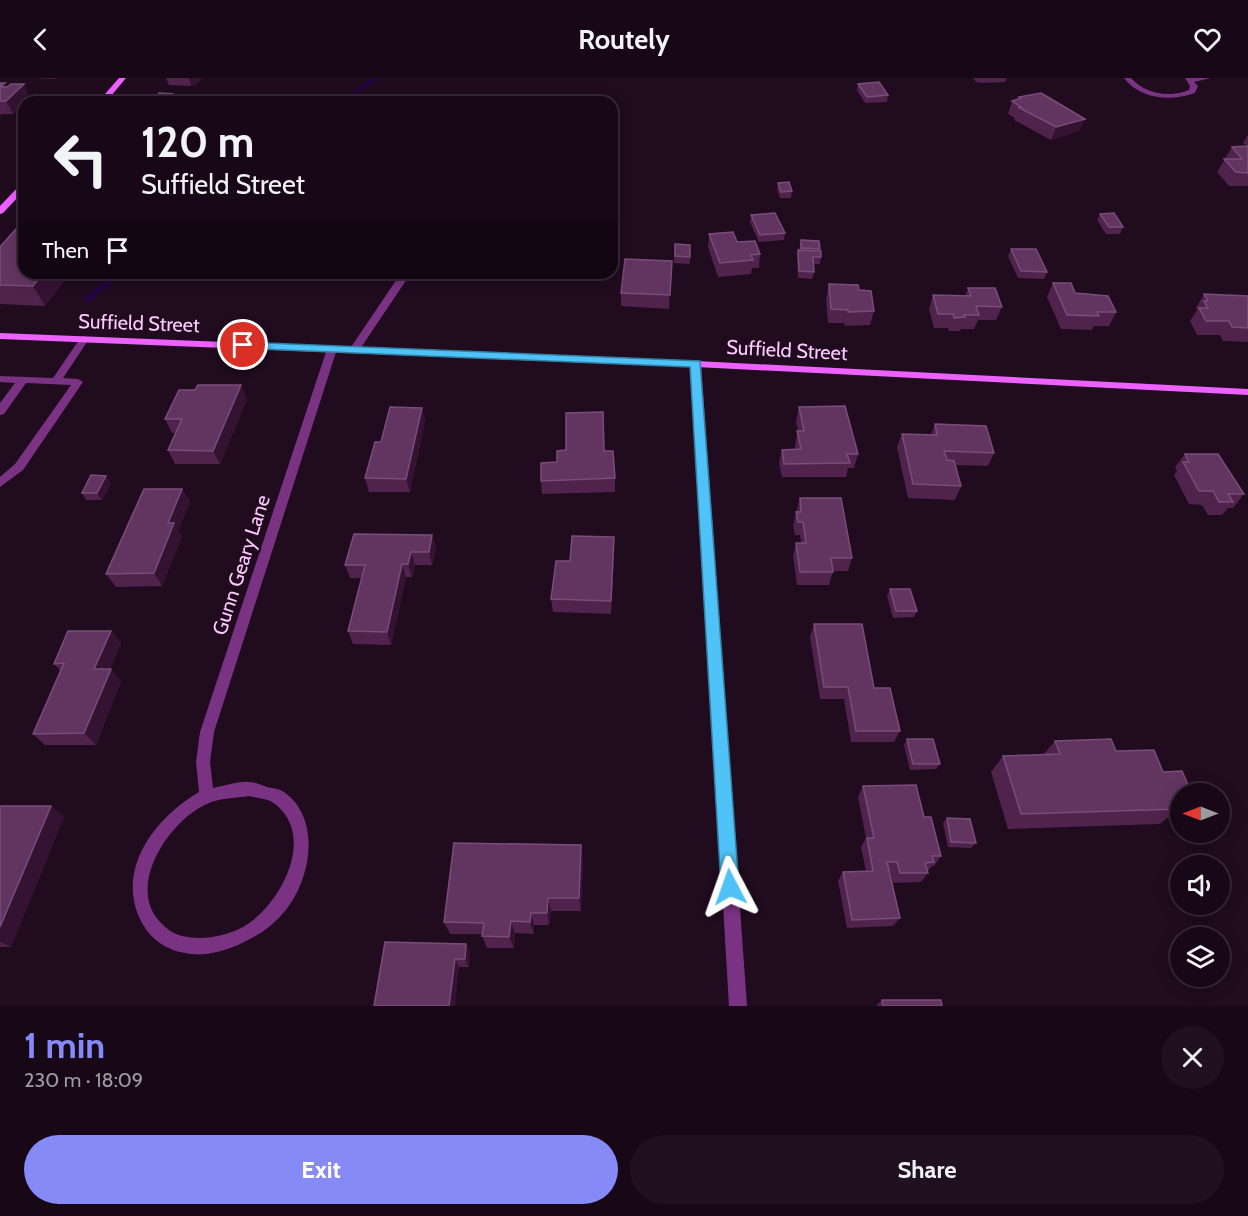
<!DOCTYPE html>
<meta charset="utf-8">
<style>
body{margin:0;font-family:Cabin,sans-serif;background:#211120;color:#f1f3f6;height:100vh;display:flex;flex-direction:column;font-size:22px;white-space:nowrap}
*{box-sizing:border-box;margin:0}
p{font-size:20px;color:#9f9aa1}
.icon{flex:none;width:33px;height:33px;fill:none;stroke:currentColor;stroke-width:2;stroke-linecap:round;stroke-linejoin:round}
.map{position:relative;height:928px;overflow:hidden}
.drawer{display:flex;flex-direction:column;background:#180817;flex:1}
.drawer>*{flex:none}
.top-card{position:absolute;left:18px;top:18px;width:600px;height:183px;border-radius:18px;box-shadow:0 3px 15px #0003,0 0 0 2px #362936;background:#180817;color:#f1f3f6;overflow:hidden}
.needle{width:39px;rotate:270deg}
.fabs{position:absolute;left:1170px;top:705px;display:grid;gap:12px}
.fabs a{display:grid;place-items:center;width:60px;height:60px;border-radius:50%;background:#180817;box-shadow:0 3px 15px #0003,0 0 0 2px #362936;font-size:30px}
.pin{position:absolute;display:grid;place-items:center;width:51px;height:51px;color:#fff;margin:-26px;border:3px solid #fff;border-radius:50%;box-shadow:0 2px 6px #0007}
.me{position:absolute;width:66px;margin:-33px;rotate:356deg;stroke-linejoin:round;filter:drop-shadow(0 0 4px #0008)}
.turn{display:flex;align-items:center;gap:21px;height:126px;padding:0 24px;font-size:27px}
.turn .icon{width:78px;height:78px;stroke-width:2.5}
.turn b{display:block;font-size:42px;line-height:51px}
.then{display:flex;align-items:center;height:57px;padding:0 24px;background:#0003;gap:12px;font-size:22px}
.round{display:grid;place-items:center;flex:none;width:63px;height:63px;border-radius:32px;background:#211120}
.summary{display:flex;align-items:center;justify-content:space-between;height:102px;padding:0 24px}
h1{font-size:36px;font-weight:700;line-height:45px;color:#858af6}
.primary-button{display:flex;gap:12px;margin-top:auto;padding:12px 24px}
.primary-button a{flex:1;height:69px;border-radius:36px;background:#858af6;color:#fff;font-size:24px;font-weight:700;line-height:69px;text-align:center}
.primary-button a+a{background:#211120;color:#f1f3f6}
header{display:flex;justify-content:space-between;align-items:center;height:78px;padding:0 24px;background:#180817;font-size:27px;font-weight:700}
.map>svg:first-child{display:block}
</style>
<header><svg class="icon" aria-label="back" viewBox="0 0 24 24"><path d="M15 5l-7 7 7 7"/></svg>Routely<svg class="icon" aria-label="heart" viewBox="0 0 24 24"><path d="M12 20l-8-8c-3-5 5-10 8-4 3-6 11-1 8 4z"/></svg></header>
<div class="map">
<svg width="1248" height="928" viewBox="0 0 1248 928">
<rect width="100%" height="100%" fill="#200b1f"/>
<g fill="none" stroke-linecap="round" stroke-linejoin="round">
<!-- stream -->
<g fill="#22053e" fill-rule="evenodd">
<polygon points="372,0 379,0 348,24 341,24"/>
<polygon points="114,195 123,195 90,224 84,224 84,220"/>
</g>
<!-- lane -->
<g fill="#7a3283" fill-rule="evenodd">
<polygon points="401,195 411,195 358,274 350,274 349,272"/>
<polygon points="84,258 89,261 63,300 78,301 83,304 23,392 0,409 0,399 15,386 71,307 26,305 4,336 0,337 0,325 15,305 0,304 0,298 53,300 81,259"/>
</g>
<!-- street -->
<g fill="#7a3283" fill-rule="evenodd">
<path d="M1124 0H1131C1145 16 1170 20 1189 12L1190 8 1185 0H1211L1194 4 1198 8 1195 15C1170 24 1140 21 1124 0Z"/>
<path d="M332 268 337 271 214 654 210 684 213 710C224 708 238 703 249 704 255 704 261 707 267 709 272 710 280 711 284 714 322 741 311 802 285 833 272 849 256 859 238 867 220 874 204 879 185 875 165 872 149 860 140 841 116 790 156 739 199 714L196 684 200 654 327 271ZM249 718C257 720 269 721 275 726 316 758 282 823 248 846 229 858 204 863 182 858 173 856 166 850 160 844 125 807 171 740 209 725 221 720 237 720 249 718Z"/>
<polygon points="696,283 701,286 747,928 729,928 691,286"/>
</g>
<!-- secondary -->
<g fill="#ed61ff" fill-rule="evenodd">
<polygon points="119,0 126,0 106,24 98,24"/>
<polygon points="21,106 24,106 24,113 3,135 0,136 0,128"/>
<polygon points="0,255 696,283 1248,311 1248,317 696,289 0,261"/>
</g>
</g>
<!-- wall -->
<g fill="#4f234c">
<polygon points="32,0 56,0 55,1"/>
<polygon points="166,0 202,0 197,6 191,8 169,7"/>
<polygon points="973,0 1007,0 1005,4 983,5 976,4"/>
<polygon points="0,5 7,9 30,19 13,36 2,36 0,37"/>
<polygon points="858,6 888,17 887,24 865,25 857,12"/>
<polygon points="1019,19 1085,41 1079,53 1051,62 1014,42 1015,40 1008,36 1012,23 1018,21"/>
<polygon points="1247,58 1248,58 1248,108 1229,108 1217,94 1232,69 1247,68 1243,65"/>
<polygon points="778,105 792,113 791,120 780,120 777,111"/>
<polygon points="1100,136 1123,149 1120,156 1106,156 1097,142"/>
<polygon points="751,137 785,155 784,162 759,164 750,144"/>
<polygon points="709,156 737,164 760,176 759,190 752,190 751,196 718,199 708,169"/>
<polygon points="801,162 820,171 821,179 820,186 813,186 814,194 812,201 798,200 797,179 798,172 799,172"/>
<polygon points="675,166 690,167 690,186 674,185"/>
<polygon points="0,169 24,195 70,195 45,228 0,226"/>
<polygon points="1011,171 1047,194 1044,201 1018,200 1008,178"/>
<polygon points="672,183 669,231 621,228 621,215"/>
<polygon points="333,195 376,195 375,199 337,198 336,195"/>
<polygon points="1053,205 1116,234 1109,248 1094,248 1092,252 1061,251 1047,219"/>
<polygon points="829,206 859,212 874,233 870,247 845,248 844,245 828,245 826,220"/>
<polygon points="968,210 1002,229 996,242 978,242 974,251 961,251 960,253 949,253 948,250 934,250 929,231 933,217 965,218"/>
<polygon points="1204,216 1248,218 1248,264 1223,263 1220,257 1197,257 1190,243 1197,232 1196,230"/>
<polygon points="247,321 220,386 175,386 168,372 176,355 172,355 165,341"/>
<polygon points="799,329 858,376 854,390 848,390 846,399 782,399 779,385 782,372 795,371 795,367 798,353 796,343"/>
<polygon points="422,330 425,343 410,414 369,414 365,400"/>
<polygon points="935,346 994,375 988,388 956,387 961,408 955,422 908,420 897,369 902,356 931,357"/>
<polygon points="604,373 615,400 615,414 542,416 541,403 557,384"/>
<polygon points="1185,376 1244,416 1233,430 1228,430 1222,437 1208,437 1202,427 1189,426 1174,397 1177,393 1175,389"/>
<polygon points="111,405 102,422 86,422 82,415"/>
<polygon points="182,411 190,424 178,452 182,458 162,508 116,509 106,496"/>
<polygon points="800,420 852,480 848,493 833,493 829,507 797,507 793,478 796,465 801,465 800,457 795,457 793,447"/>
<polygon points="432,457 436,471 432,487 415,487 412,499 406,499 391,567 353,566 348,553 362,500 350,500 345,487"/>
<polygon points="614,459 614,473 611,536 553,534 551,521 570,483"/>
<polygon points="890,511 917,533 914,539 893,540 887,518"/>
<polygon points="814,546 874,610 900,653 894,664 851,664 844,621 820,621 810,559"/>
<polygon points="111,553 121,565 110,591 121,603 96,667 45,667 33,656 61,593 54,586"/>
<polygon points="907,661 940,686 936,691 910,692 904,667"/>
<polygon points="1055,663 1116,673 1163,694 1180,716 1180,732 1176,736 1172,736 1160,746 1008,751 991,694 1003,678 1043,677"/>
<polygon points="863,708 924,739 941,778 934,788 932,788 928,793 928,795 921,804 893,805 890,793 889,793 900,840 893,848 847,850 838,803 843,794 866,793 861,769 866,760 858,719"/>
<polygon points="0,728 64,738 11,869 0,869"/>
<polygon points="947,740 976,765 971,770 948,769 943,745"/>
<polygon points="581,767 583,781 581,833 551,833 549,847 534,847 534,856 515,855 514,870 487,870 482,858 483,856 450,856 444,844"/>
<polygon points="470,873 469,889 459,889 374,928"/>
<polygon points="882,922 942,928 876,928"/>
</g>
<!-- shaded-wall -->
<g fill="#341232">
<polygon points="189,0 202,0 197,6 191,8"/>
<polygon points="24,6 30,19 13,36 6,23"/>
<polygon points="173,16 176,22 174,24 167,24"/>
<polygon points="1085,41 1079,53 1051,62 1056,49"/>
<polygon points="43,195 70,195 45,228 33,208"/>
<polygon points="241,307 247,321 220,386 213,373"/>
<polygon points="422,330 425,343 410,414 406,401"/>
<polygon points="106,398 111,405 102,422 97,415"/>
<polygon points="182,411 190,424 178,452 182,458 162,508 154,495 168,445"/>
<polygon points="432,457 436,471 432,487 429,474"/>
<polygon points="614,459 614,473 611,536 611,523"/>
<polygon points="411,474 415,487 412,499 408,486"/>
<polygon points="402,486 406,499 391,567 387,554"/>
<polygon points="111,553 121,565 105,603 94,591"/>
<polygon points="111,591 121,603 96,667 84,655"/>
<polygon points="51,728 64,738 11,869 0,864 0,849"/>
<polygon points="581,767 583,781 581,833 579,820"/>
<polygon points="548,820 551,833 549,847 547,835"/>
<polygon points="531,835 534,847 534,856 530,844"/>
<polygon points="511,843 515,855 514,870 509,859"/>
<polygon points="466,866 470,873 469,889 465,881"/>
<polygon points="455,881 459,889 455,928 449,928"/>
</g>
<!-- building -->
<g fill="#623560" stroke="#7a4c79" stroke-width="1.5">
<polygon points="879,4 888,17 867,19 858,6"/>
<polygon points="0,5 5,5 0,9 7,9 11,6 24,6 6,23 0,23"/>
<polygon points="159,15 173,16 167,24 141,24 144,20 155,20"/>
<polygon points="1041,15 1085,41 1056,49 1018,29 1021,29 1012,23 1021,20 1019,19"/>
<polygon points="1248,68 1248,95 1236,94 1224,81 1242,81 1232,69"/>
<polygon points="789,104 792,113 781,114 778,105"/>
<polygon points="775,135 785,155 760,157 751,137"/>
<polygon points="1114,135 1123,149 1109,149 1100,136"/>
<polygon points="24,142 24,195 43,195 33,208 0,207 0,169"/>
<polygon points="733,154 737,164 755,163 760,176 751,177 753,182 720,185 709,156"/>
<polygon points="801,162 819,163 820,171 801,170"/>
<polygon points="675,166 690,167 690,179 675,178"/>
<polygon points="1011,171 1036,171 1047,194 1021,193"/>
<polygon points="798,172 821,173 821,179 813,179 814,194 799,193"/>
<polygon points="625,181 672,183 670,217 621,215"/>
<polygon points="1053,205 1071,205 1075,215 1108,218 1116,234 1097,234 1099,238 1067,237"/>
<polygon points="829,206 858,207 859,212 871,213 874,233 848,234 848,232 831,231"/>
<polygon points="968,210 995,210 1002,229 976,228 979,237 964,237 965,239 954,240 953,236 938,236 933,217 971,218"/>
<polygon points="1204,216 1248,218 1248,250 1232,249 1229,243 1206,243 1199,230 1208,230 1204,223 1208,223"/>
<polygon points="198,307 241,307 213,373 168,372 182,341 165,341 179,312 195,312"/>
<polygon points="845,328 858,376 847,376 850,385 784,386 782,372 801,371 797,353 804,353 799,329"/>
<polygon points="390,329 422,330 406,401 365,400 375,364 381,364"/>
<polygon points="603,334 604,373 613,373 615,400 541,403 541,385 557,384 557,373 566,372 566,335"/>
<polygon points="935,346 986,348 994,375 944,373 947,382 954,383 961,408 913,406 902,356 937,357"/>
<polygon points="1185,376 1218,376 1244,416 1228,416 1233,424 1219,424 1213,413 1199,413 1183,384 1189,384"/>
<polygon points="91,397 106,398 97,415 82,415"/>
<polygon points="144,411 182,411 168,445 174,445 154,495 106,496"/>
<polygon points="800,420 841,420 852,480 831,480 833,494 800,494 796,465 806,465 803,444 798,444 796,434 801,434"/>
<polygon points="354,456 432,457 429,474 411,474 408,486 402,486 387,554 348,553 365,487 345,487"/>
<polygon points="572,458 614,459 611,523 551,521 556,483 570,483"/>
<polygon points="890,511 910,511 917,533 896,533"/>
<polygon points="814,546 862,546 874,610 890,610 900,653 856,653 848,609 824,609"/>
<polygon points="68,553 111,553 94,591 111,591 84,655 33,656 64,585 54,586"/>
<polygon points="907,661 933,661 940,686 913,686"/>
<polygon points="1111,661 1116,673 1154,672 1163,694 1182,693 1192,716 1180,716 1180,721 1173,721 1178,731 1021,736 1003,678 1060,676 1055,663"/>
<polygon points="916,707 924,739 931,739 941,778 932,778 934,784 925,785 928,795 900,795 897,784 887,784 900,840 852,842 843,794 873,793 867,760 874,760 863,708"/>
<polygon points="0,728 51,728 0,849"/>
<polygon points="947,740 970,741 976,765 951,764"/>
<polygon points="454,765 581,767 579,820 548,820 547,835 531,835 530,844 511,843 509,859 482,858 484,845 444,844"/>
<polygon points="385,864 466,866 465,881 455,881 449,928 374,928"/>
<polygon points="882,922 941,922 942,928 883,928"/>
</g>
<!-- route -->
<polygon fill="#4fc3f7" stroke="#337fa1" stroke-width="1.5" points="243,264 700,283 739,809 736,815 730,818 724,815 721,809 690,289 239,270 239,265"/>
<g text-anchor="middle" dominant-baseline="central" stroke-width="5" stroke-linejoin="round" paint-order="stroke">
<!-- street labels -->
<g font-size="20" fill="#fecaff" stroke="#200b1f">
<text transform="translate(139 245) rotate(2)">Suffield Street</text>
<text transform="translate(787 272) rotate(3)">Suffield Street</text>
<text transform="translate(241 487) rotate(-72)">Gunn Geary Lane</text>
</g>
</g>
</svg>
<div class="fabs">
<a><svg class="needle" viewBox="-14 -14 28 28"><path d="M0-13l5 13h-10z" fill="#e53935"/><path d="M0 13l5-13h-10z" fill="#9f9aa1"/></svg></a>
<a><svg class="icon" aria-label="sound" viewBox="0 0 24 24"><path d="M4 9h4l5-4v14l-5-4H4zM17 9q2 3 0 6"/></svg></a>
<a><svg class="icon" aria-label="layers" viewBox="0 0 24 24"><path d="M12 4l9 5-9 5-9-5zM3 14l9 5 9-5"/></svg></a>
</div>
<div class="pin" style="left:243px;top:267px;background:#d93025"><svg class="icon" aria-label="arrive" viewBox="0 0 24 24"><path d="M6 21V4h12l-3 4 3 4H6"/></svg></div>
<svg class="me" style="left:730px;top:809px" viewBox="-20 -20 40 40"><path d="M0-17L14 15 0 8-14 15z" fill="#4fc3f7" stroke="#fff" stroke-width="4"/></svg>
<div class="top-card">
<div class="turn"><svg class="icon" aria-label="left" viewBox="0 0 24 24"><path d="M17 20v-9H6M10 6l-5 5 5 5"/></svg><div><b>120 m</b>Suffield Street</div></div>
<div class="then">Then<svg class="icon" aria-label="arrive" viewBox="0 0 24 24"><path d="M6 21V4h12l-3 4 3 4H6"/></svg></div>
</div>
</div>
<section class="drawer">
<div class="summary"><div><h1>1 min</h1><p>230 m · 18:09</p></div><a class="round"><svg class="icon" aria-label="close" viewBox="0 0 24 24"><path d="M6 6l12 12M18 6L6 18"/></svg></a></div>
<div class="primary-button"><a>Exit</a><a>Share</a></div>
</section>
